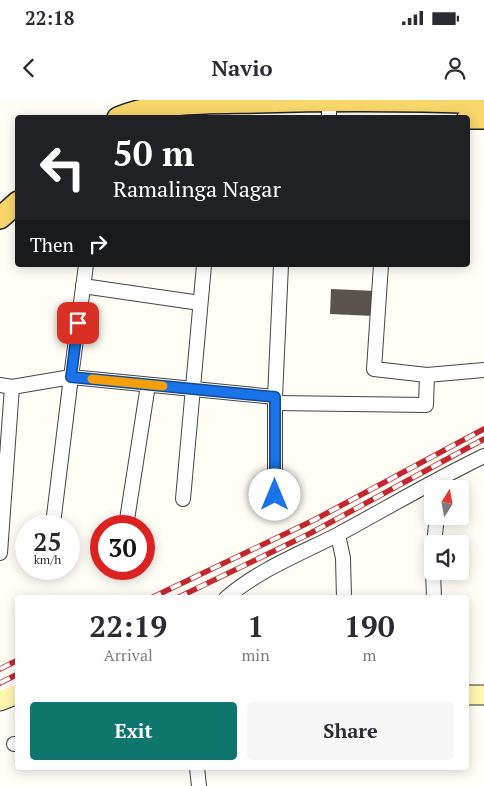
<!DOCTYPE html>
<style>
body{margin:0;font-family:"PT Serif",serif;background:#f7f7f7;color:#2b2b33;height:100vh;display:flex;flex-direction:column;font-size:19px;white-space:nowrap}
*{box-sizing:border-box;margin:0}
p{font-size:16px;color:#7c7c81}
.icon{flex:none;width:28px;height:28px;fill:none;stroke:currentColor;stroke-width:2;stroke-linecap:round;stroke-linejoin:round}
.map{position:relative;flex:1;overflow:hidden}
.drawer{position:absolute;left:15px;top:495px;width:454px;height:175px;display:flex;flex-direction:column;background:#fff;border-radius:5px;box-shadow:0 2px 12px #0003}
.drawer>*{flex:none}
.guide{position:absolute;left:15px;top:15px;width:455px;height:152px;border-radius:5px;box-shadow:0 2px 12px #0003;background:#202124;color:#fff;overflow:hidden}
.needle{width:32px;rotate:11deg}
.tools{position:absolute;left:424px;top:380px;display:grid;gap:10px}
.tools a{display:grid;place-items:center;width:45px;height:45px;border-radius:5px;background:#fff;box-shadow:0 2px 12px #0003;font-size:25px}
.speed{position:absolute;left:15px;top:415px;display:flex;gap:10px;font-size:25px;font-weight:700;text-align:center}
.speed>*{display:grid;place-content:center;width:65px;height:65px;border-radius:50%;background:#fff;box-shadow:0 2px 12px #0003;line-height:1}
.speed small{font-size:12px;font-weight:400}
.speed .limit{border:8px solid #d22;background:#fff;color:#111}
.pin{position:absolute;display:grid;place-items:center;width:42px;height:42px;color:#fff;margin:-21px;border-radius:10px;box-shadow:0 2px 8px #0006}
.me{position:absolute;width:55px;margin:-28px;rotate:0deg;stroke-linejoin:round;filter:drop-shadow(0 0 4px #0008)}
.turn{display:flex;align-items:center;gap:18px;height:105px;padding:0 15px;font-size:22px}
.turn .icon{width:65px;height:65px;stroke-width:2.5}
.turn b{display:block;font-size:35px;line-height:42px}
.then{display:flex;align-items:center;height:48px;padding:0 15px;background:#0003;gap:10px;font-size:19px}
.eta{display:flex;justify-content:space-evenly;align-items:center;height:85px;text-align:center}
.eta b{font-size:30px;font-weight:800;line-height:35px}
.cta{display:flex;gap:10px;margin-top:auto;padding:10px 15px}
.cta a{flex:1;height:58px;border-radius:5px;background:#0f766e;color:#fff;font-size:20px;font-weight:800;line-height:58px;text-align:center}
.cta a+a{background:#f7f7f7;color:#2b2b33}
.status{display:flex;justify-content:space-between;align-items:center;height:35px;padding:0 25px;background:#fff;direction:ltr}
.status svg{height:14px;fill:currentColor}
header{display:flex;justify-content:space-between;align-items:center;height:65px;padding:0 15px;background:#fff;font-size:22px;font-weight:800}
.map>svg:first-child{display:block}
</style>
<div class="status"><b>22:18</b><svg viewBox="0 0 49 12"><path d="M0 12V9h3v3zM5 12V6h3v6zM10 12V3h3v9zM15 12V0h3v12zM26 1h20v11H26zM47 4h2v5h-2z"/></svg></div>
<header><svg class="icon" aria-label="back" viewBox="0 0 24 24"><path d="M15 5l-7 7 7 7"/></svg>Navio<svg class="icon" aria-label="person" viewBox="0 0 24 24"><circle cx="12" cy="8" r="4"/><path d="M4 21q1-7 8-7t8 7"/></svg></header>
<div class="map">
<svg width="484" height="686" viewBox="0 0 484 686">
<rect width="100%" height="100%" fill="#fffdf5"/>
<!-- building -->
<polygon fill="#5a524d" points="331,189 376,191 374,216 330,214"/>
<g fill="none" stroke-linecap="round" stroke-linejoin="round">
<!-- street casing -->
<g stroke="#444" stroke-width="16">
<g id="street">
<polyline points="329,18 329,0"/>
<polyline points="86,165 71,277 275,297 275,395"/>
<polyline points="381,165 374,269 427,275"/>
<polyline points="83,186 200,203"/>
<polyline points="0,285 12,287 0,453"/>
<polyline points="12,287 71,277 53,424"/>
<polyline points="275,297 281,165"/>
<polyline points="275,303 426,305 427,275 484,270"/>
<polyline points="183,399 204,165"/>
<polyline points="126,426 148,285"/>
<polyline points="338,435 343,458 344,498"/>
<polyline points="434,444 437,416"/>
<polyline points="433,471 434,498"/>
<path d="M226 498C260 469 300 454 339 434 387 408 434 380 484 356"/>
<polyline points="0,591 18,583"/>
<polyline points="14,644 18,644"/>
<polyline points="197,668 199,686"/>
</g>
</g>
<!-- secondary casing -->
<g stroke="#333" stroke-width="21">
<g id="secondary">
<polyline points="466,595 484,595"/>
<polyline points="0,601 18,594"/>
</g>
</g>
<!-- primary casing -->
<g stroke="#222" stroke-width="24">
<g id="primary">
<path d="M118 18C157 1 214 3 256 2 332 0 408 0 484 3"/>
<polyline points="468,18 484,18"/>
<polyline points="0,118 18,102"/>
</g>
</g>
<!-- street -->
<use href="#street" stroke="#fff" stroke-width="14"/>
<!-- secondary -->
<use href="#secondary" stroke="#fff6b0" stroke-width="19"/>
<!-- primary -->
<use href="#primary" stroke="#f9d66b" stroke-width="21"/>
<!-- rail casing -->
<g stroke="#c4262e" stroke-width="5.5">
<g id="rail">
<polyline points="151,498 314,420 484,329"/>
<polyline points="177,498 309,434 484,339"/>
<polyline points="0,569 18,560"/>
<polyline points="0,583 18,574"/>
</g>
</g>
<!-- rail -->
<use href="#rail" stroke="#fff" stroke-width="4" stroke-dasharray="11" stroke-linecap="butt"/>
</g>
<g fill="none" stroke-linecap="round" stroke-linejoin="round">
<!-- route casing -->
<g stroke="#114b97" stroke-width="12">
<polyline id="route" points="78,223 71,277 275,297 275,395"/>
</g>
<!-- route -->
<use href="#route" stroke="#1a73e8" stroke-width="9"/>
<!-- slow -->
<polyline stroke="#f59e0b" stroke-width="9" points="92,279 163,286"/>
</g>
</svg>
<div class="tools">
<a><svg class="needle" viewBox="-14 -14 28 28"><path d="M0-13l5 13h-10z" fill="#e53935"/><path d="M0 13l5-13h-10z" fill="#7c7c81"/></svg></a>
<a><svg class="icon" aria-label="sound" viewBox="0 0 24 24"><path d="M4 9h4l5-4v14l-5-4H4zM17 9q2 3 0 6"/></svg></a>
</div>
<div class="speed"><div>25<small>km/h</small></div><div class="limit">30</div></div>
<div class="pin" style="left:78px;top:223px;background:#d93025"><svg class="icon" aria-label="arrive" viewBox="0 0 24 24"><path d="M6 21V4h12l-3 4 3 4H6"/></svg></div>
<svg class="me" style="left:275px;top:395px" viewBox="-20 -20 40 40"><circle r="19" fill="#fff"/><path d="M0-13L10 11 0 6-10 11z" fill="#1a73e8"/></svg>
<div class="guide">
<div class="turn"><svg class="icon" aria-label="left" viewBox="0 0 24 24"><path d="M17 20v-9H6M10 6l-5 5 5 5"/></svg><div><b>50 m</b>Ramalinga Nagar</div></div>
<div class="then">Then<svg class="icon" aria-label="right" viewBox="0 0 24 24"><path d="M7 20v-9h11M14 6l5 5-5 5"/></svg></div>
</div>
<section class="drawer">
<div class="eta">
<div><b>22:19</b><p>Arrival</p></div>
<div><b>1</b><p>min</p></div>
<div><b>190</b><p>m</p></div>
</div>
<div class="cta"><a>Exit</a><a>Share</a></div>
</section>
</div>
